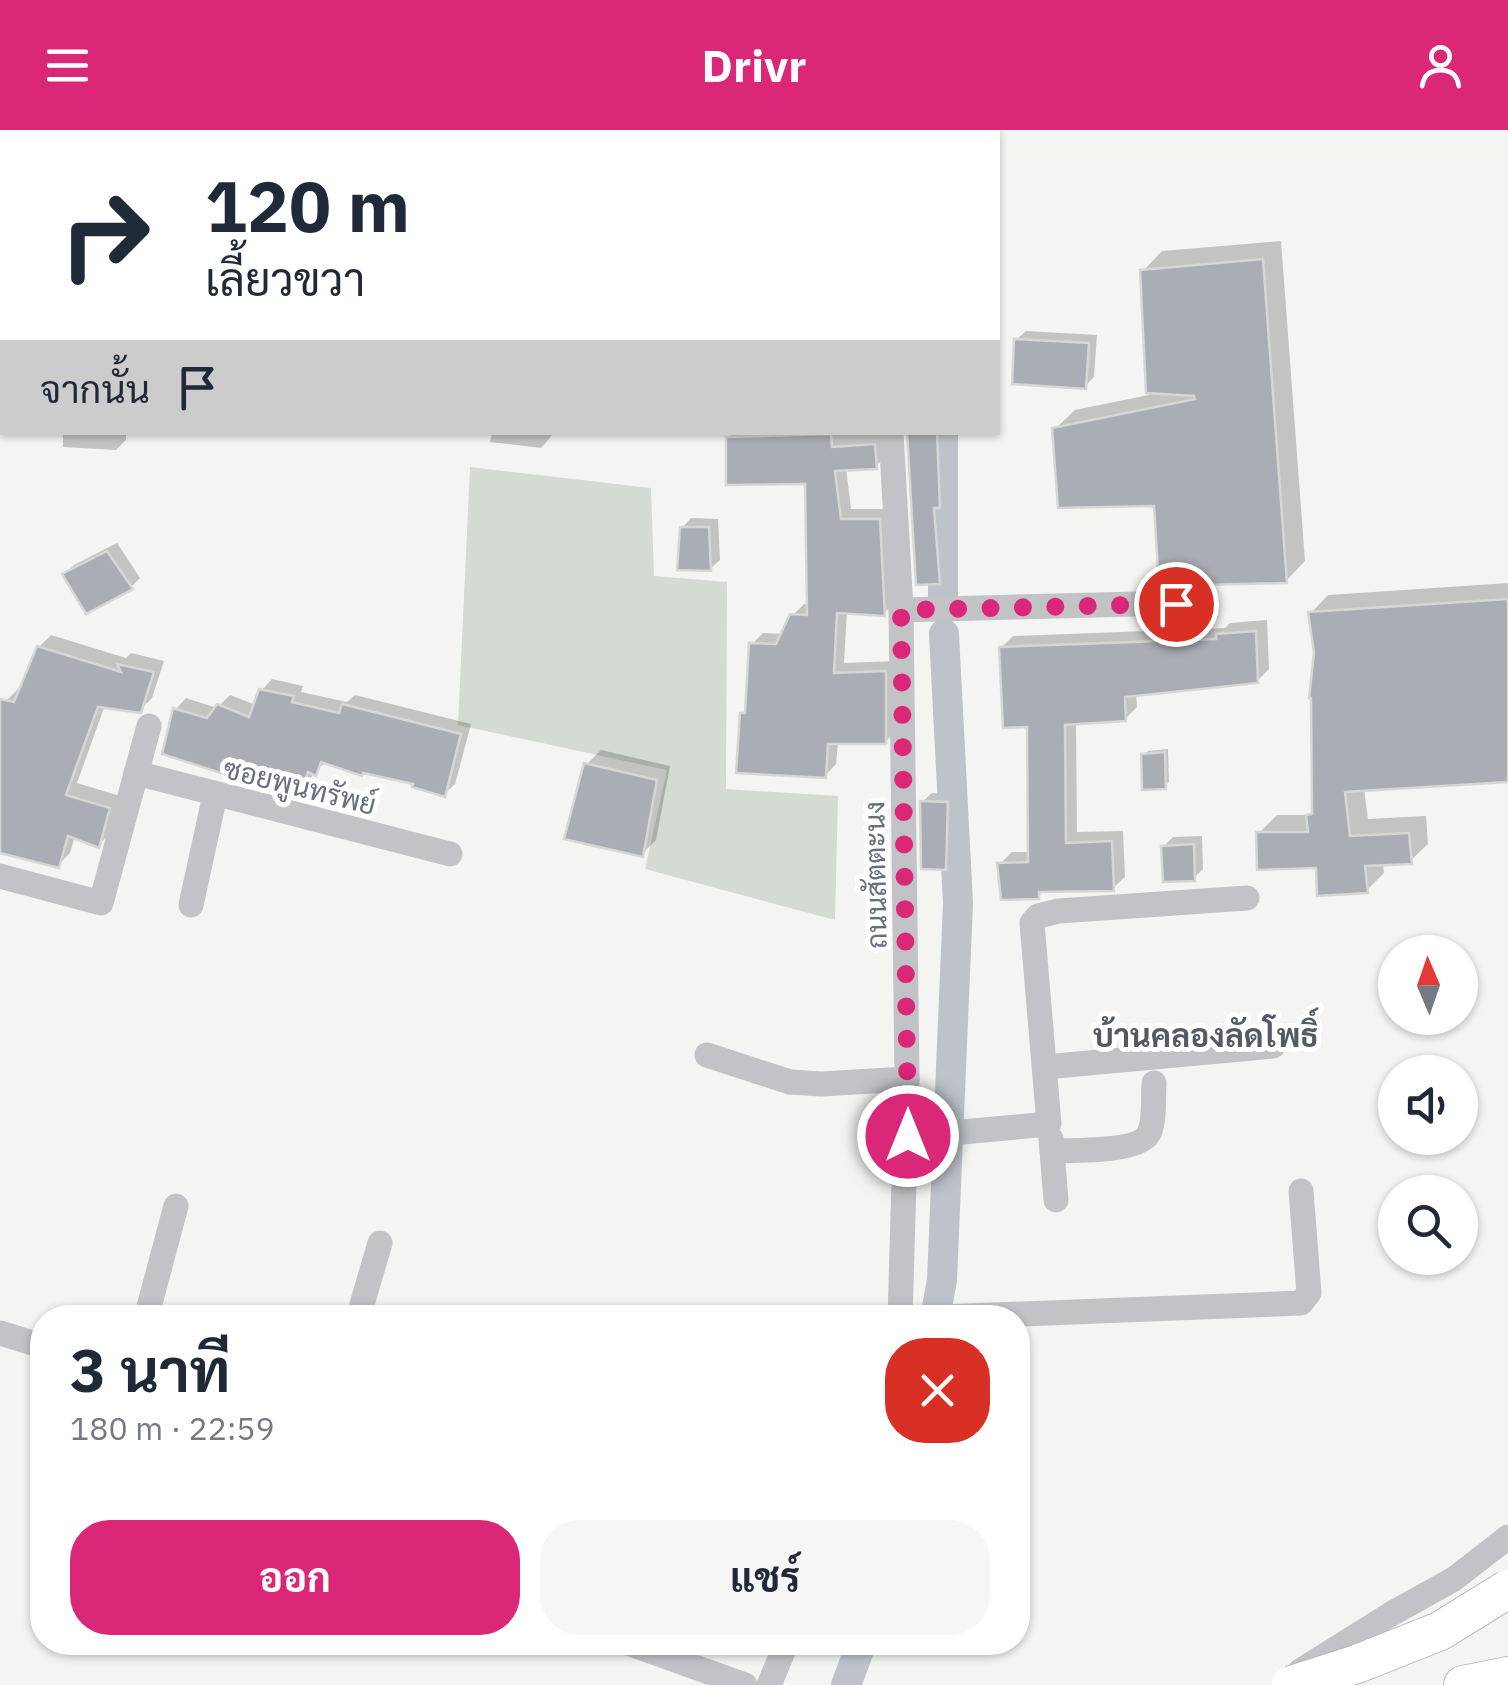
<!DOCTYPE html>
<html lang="th">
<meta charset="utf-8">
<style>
body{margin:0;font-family:"IBM Plex Sans",Sarabun,sans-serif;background:#f6f6f7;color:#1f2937;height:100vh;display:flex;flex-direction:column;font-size:38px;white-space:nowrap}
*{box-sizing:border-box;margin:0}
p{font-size:32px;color:#747a83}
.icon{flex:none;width:55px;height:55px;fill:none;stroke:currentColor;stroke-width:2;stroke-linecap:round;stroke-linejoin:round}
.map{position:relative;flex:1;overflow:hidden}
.side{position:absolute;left:30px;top:1175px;width:1000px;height:350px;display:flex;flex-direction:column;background:#fff;border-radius:40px;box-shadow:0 2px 8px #0004}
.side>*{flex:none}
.hud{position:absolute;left:0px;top:0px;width:1000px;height:305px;box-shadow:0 2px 8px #0004;background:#fff;color:#1f2937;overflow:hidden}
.needle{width:65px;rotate:358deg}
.tools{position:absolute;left:1378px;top:805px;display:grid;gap:20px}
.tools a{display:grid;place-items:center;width:100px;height:100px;border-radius:50%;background:#fff;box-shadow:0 2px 8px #0004;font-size:50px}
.pin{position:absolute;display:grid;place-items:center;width:85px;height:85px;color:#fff;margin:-42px;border:5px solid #fff;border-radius:50%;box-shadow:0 2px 10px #0007}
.me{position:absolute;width:110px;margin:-55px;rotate:0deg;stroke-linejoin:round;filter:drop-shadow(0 0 8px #0008)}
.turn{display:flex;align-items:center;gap:35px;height:210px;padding:0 40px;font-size:45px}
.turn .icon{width:130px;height:130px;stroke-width:2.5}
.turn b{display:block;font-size:70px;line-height:85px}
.then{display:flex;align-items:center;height:95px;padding:0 40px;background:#0003;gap:20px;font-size:38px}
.round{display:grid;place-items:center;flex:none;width:105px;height:105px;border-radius:40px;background:#f6f6f7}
.head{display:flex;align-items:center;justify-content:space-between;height:170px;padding:0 40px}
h1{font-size:60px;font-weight:700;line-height:75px}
.cta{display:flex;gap:20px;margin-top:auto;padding:20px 40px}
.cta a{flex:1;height:115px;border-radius:40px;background:#db2777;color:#fff;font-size:40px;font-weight:700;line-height:115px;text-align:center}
.cta a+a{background:#f6f6f7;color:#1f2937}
header{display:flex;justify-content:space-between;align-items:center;height:130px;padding:0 40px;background:#db2777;color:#fff;font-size:45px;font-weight:700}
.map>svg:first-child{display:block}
</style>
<header><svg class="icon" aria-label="menu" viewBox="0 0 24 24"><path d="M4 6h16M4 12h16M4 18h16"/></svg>Drivr<svg class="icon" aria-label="person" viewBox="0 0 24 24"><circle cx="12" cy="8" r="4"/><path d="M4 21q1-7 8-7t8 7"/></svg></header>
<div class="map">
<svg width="1508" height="1555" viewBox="0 0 1508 1555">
<rect width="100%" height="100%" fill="#f4f5f2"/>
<!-- green -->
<polygon fill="#d5dbd3" points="470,337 651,358 654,446 727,452 726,659 838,666 835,790 645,739 667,640 458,595"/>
<!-- shadow -->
<g fill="#0003">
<polygon points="835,0 861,0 875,2 832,2"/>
<rect x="0" y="13" width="2" height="65"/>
<polygon points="1281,111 1305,431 1286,451 1055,299 1075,280 1149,265 1143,141 1162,121"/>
<polygon points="1026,201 1097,205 1094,247 1085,256 1016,210"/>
<polygon points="63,302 126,302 126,310 116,320 63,317"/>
<polygon points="492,302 555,302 541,318 490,312"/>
<polygon points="733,302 887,302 887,325 876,336 846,338 851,379 890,379 895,472 884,483 847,481 844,533 896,531 897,600 885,612 838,612 836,634 825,646 742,584 748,578 752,514 763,503 784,504 792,486 804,474 809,475 807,351 728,308"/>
<polygon points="910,302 950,302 950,365 944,371 950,440 939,451"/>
<polygon points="691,388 718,389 720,430 710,439 682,398"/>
<polygon points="117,413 140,448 131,457 65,444 74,435"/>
<polygon points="1508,453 1508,649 1364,658 1368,689 1426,686 1428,714 1410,731 1383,733 1384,743 1367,760 1259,703 1277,685 1309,685 1314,680 1317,523 1311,483 1328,465"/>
<polygon points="1267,490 1269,539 1257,551 1136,563 1137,577 1125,589 1076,592 1077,702 1123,701 1125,747 1113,758 1044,760 1038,766 1000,734 1012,722 1031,722 1029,594 1001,518 1013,506 1225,498 1230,493"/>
<polygon points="51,505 126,528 131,523 164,531 152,568 140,580 105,575 77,653 120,666 110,703 99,715 75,706 70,723 58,735 0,720 0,588 6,571 18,559 22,560 39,517"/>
<polygon points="272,549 303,556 301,562 347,572 355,565 471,594 455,654 444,664 416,652 327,632 313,642 309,655 298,665 176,579 186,568 217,578 230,565 256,575 262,560"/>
<polygon points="1168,619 1169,652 1165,656 1144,625 1148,621"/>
<polygon points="601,620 670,636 656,710 642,724 586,635"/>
<polygon points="932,663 946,664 944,731 949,731 951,664 956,664 954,728 945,737 922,672"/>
<polygon points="1202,706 1203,739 1194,748 1163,717 1173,707"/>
</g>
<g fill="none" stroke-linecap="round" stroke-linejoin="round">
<!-- canal -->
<g stroke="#bdc3c9" stroke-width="30">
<polyline points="916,2 916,0"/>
<polyline points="943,471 943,302"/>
<polyline points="935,1188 942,1150 958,773 944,504"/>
<polyline points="846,1555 862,1512"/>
</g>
</g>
<!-- building -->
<g fill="#aaaeb4" stroke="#d6d6d4" stroke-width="2.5">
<polygon points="1263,129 1287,453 1159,456 1154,376 1058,378 1052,298 1195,269 1194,266 1146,263 1140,140"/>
<polygon points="1014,209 1089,213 1086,259 1012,254"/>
<polygon points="907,302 937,302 940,378 934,378 940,454 916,455"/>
<polygon points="831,304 832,317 875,314 877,339 835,341 841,389 880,389 885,486 837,483 834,543 886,541 886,614 828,614 826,648 736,643 740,583 745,583 749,513 776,514 790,484 807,485 805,354 726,355 726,307"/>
<polygon points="680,397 709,397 711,441 677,440"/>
<polygon points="107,421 133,459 86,484 62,444"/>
<polygon points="1508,469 1508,652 1345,662 1350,706 1409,703 1412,734 1365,736 1368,763 1317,766 1316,738 1257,740 1256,702 1308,702 1306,685 1312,684 1311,568 1309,568 1314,523 1308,482"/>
<polygon points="1256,501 1258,553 1125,567 1126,591 1065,595 1066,713 1112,711 1114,761 1039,762 1039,769 1001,770 997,733 1028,732 1027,597 1003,598 999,517 1216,509 1216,504"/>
<polygon points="37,516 121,542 117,534 154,542 141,583 98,577 66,665 110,678 99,718 68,706 59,738 0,723 0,569 14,572"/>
<polygon points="259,559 294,566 292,572 339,583 342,574 461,604 445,667 412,657 413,654 363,643 362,646 321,632 316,646 308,642 299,668 162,624 173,578 207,588 217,574 249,587"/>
<polygon points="1165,622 1166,659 1142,660 1141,624"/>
<polygon points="584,633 657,650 643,727 564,709"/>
<polygon points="920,671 948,672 946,740 921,739"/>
<polygon points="1194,714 1195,751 1163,752 1161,716"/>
</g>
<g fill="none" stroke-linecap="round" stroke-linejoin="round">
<!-- primary casing -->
<g stroke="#b4b6ba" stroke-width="40">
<polyline id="primary" points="1463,1555 1508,1546"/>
</g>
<!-- minor -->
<g stroke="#c1c3c6" stroke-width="25">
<polyline points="166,0 192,2"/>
<polyline points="875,0 875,2"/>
<polyline points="891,302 901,480 907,949 900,1188"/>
<polyline points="901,480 1176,473"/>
<polyline points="136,643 450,724"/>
<polyline points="0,746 101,773 149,596"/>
<polyline points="191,775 215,665"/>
<polyline points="707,925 790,952 821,954 907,949"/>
<polyline points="1045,937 1273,916"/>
<polyline points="907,1007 1049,994 1032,793 1038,786 1059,781 1247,768"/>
<polyline points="1051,1009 1056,1070"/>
<path d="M1052 1021C1073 1020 1143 1023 1150 1001 1155 987 1153 967 1154 953"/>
<polyline points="146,1188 176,1076"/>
<polyline points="358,1188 380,1113"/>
<polyline points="918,1188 1301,1173 1309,1163 1301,1061"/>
<polyline points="0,1203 42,1216"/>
<polyline points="625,1512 745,1555"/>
<polyline points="1300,1541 1391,1484 1454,1449 1508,1407"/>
<polyline points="769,1555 787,1512"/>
</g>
<!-- primary -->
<use href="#primary" stroke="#fff" stroke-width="38"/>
<!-- primary-bridge casing -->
<g stroke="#b4b6ba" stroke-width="40" stroke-linecap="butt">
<polyline id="primary-bridge" points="1291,1555 1357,1534 1440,1501 1508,1459"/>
</g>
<!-- primary-bridge -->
<use href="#primary-bridge" stroke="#fff" stroke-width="38"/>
</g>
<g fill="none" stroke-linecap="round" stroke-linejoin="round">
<!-- route -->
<polyline stroke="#db2777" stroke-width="18" stroke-dasharray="0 32.4" points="908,1006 901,480 1176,474"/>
</g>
<g text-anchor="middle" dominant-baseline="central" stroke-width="10" stroke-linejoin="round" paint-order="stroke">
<!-- street labels -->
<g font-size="28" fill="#676f7f" stroke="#fff">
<text transform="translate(300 656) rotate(14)">ซอยพูนทรัพย์</text>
<text transform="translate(875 745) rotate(-91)">ถนนสัตตะนง</text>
</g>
<!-- quarter labels -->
<g font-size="32" font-weight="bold" fill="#545a65" stroke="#fff">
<text x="1206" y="905">บ้านคลองลัดโพธิ์</text>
</g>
</g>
</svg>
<div class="tools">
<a><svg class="needle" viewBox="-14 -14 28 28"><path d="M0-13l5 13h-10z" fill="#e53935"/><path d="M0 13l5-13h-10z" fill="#747a83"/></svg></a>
<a><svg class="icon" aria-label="sound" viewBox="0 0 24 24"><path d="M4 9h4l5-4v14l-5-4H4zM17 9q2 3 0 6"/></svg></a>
<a><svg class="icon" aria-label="search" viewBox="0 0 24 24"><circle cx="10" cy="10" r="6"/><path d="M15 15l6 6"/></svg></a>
</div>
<div class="pin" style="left:1176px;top:474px;background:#d93025"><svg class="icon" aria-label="arrive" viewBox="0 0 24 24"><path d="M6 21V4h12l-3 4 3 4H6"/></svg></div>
<svg class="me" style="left:908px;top:1006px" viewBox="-20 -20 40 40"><circle r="17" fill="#db2777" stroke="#fff" stroke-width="3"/><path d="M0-11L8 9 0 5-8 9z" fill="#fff"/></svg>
<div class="hud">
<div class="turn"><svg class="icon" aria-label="right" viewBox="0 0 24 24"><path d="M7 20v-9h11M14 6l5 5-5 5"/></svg><div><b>120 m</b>เลี้ยวขวา</div></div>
<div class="then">จากนั้น<svg class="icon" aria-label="arrive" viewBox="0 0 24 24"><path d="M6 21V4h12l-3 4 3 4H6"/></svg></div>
</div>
<section class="side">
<div class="head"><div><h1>3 นาที</h1><p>180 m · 22:59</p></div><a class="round" style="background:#d93025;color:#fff"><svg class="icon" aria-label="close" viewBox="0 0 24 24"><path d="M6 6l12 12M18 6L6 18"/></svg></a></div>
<div class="cta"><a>ออก</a><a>แชร์</a></div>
</section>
</div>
